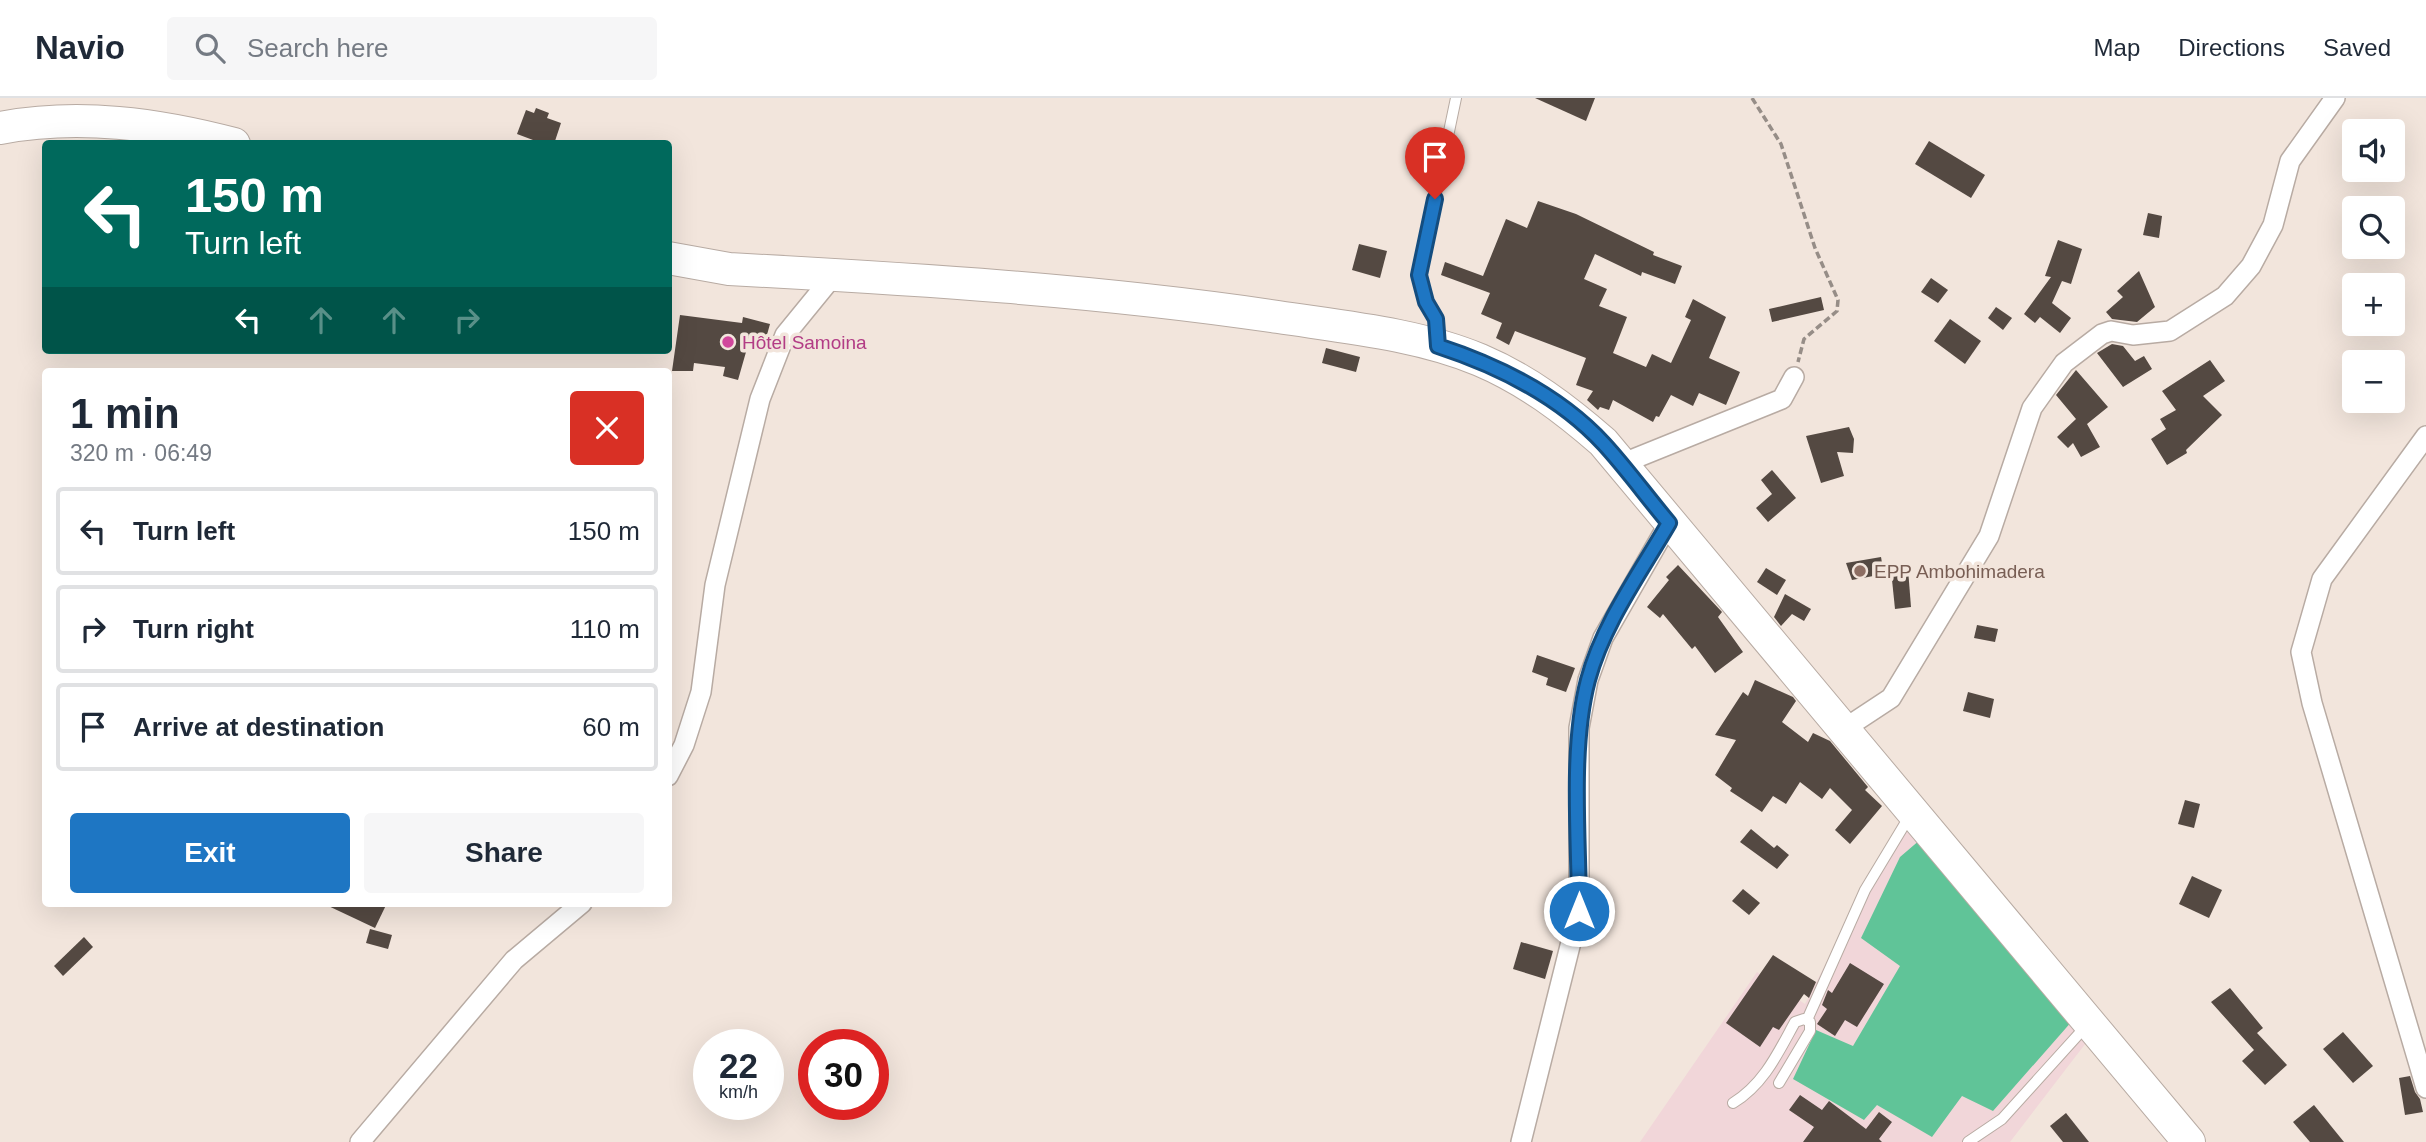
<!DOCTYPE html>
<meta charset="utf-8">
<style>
body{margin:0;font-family:Arial,sans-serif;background:#f6f6f7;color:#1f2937;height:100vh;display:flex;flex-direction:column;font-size:26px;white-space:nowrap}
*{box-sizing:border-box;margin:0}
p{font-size:23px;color:#747a83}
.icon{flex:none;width:38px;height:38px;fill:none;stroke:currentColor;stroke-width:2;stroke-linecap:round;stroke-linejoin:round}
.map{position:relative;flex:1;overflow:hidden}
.side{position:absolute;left:42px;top:270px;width:630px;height:539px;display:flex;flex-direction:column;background:#fff;border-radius:7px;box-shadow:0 7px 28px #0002}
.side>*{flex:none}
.hud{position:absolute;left:42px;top:42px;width:630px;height:214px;border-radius:7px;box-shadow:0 7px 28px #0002;background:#00695c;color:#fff;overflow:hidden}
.tools{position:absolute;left:2342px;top:21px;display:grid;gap:14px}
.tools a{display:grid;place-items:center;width:63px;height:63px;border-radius:7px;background:#fff;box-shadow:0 7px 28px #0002;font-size:35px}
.speed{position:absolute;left:693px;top:931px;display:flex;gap:14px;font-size:35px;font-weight:700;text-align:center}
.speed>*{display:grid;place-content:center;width:91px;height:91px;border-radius:50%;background:#fff;box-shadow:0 7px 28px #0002;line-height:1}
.speed small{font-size:18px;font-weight:400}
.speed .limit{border:10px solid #d22;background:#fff;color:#111}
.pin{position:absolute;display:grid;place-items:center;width:60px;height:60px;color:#fff;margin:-72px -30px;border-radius:50% 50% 50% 0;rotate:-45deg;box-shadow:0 0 7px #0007}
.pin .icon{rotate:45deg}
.me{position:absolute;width:77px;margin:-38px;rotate:0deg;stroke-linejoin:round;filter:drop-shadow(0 0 5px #0008)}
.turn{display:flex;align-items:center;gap:24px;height:147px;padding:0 28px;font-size:32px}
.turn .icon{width:91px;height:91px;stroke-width:2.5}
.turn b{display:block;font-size:49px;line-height:60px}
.lanes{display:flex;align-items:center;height:66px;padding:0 28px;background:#0003;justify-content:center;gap:35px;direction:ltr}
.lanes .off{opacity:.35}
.round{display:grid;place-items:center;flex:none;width:74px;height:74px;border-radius:7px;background:#f6f6f7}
.headline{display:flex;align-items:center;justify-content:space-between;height:119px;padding:0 28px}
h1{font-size:42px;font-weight:700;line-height:52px}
.cta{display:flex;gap:14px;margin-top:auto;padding:14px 28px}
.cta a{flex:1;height:80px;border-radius:7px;background:#1e76c3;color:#fff;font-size:28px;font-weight:700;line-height:80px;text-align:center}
.cta a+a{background:#f6f6f7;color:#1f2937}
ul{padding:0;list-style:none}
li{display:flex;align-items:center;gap:21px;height:88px;margin:0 14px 10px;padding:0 14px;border:4px solid #e0e1e3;border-radius:7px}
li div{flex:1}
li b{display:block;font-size:26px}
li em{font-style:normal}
header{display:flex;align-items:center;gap:42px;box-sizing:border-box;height:98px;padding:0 35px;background:#fff;border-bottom:2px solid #e0e1e3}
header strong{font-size:33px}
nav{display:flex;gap:38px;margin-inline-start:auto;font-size:24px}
.search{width:490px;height:63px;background:#f6f6f7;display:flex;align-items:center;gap:18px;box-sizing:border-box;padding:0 24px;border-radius:7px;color:#747a83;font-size:26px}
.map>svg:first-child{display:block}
</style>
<header>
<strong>Navio</strong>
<div class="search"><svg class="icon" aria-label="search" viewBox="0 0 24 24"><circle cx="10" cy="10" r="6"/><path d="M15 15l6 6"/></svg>Search here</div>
<nav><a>Map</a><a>Directions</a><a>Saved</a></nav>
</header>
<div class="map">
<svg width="2426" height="1044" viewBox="0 0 2426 1044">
<rect width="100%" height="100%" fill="#f2e5dc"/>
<!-- commercial -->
<polygon fill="#f1d6d9" points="1902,718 2089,941 2010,1044 1640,1044 1757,874 1805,906"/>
<!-- forest -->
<polygon fill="#60c498" points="1921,741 2073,922 1993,1013 1962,998 1932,1039 1877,1007 1864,1022 1793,981 1816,932 1853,948 1900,868 1861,840 1900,759"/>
<!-- building -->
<g fill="#544942">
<polygon points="1535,0 1595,0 1586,23"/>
<polygon points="536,10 549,15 547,20 561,25 554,46 531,46 533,42 517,36 526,12 534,15"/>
<polygon points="1929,43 1985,77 1971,100 1915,66"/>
<polygon points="1538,103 1576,116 1654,154 1653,157 1682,168 1675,186 1642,174 1641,178 1595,156 1584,181 1607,191 1599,208 1627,219 1613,255 1646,269 1652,256 1671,265 1691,222 1685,219 1693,201 1726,219 1709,260 1740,274 1726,307 1699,295 1693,308 1671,297 1659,319 1656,318 1653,324 1613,302 1609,312 1600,309 1598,312 1587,302 1593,293 1576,287 1586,260 1515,233 1509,247 1496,240 1502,225 1481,216 1490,195 1441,177 1445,164 1483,178 1506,121 1527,130"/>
<polygon points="2148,115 2162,118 2159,140 2143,137"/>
<polygon points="2058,142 2082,151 2071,186 2062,183 2052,205 2071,220 2060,235 2040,219 2035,225 2024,216 2051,179 2045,178"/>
<polygon points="1359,146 1387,153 1380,180 1352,172"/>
<polygon points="2139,173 2155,209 2137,224 2112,221 2106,214 2123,199 2117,193"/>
<polygon points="1931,180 1948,192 1938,205 1921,194"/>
<polygon points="1821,199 1824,212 1772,224 1769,211"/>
<polygon points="1996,209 2012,220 2003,232 1988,220"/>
<polygon points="680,217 742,225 743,219 770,226 763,251 748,247 738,282 723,278 725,269 694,265 693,273 672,273"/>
<polygon points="1950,221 1981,243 1965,266 1934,243"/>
<polygon points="2112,246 2123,248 2135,263 2144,258 2152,271 2123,289 2097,255"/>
<polygon points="1326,250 1360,259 1356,274 1322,265"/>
<polygon points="2210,262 2225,283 2203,298 2222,317 2186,352 2187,355 2167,367 2151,341 2166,331 2160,321 2176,312 2162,293"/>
<polygon points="2076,272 2108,309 2087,326 2100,349 2081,359 2073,345 2068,350 2057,339 2076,321 2056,297"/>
<polygon points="1849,329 1854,341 1853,355 1837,354 1844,378 1821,385 1806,338"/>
<polygon points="1772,372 1796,400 1768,424 1756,410 1772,396 1761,382"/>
<polygon points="1881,459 1884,476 1852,482 1846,465"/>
<polygon points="1678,467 1722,514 1718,519 1743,554 1715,575 1695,548 1692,551 1663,516 1660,520 1647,509 1669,482 1666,479"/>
<polygon points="1766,470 1786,482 1777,497 1757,484"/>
<polygon points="1908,471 1911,509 1895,511 1891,472"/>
<polygon points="1785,496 1811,511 1804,523 1792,516 1781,528 1774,519"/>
<polygon points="1977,527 1998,531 1995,544 1974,540"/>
<polygon points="1537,557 1575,570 1566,594 1546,587 1548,580 1532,574"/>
<polygon points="1755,582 1793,599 1796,603 1782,624 1808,644 1813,635 1830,643 1868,689 1865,692 1882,708 1850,746 1835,732 1852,712 1830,690 1822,701 1800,684 1786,706 1773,698 1762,714 1730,693 1732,690 1715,677 1736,642 1715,637 1743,594 1748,598"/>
<polygon points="1968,594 1994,601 1990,620 1963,613"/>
<polygon points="2185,702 2200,706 2194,730 2178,726"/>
<polygon points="1751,731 1774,750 1777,747 1789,757 1777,771 1740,744"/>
<polygon points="2192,778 2222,792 2209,820 2179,806"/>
<polygon points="1743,791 1760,805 1749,817 1732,803"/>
<polygon points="322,805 387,805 375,830"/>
<polygon points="370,831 392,837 388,851 366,845"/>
<polygon points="84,839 93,849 63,878 54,868"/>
<polygon points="1521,844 1553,853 1545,881 1513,871"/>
<polygon points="1773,857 1816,884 1809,900 1804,896 1779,932 1773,929 1760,949 1726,925"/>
<polygon points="1850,865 1884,886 1857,929 1845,922 1835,938 1817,926 1827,911 1822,907 1828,892 1832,895"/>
<polygon points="2230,890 2263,930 2257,935 2287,967 2265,987 2242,963 2254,952 2211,904"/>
<polygon points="2343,934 2373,968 2353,985 2323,951"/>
<polygon points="2410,978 2415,994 2420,1001 2423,1014 2405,1017 2399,980"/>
<polygon points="1800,997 1822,1012 1829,1003 1866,1031 1879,1014 1892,1024 1879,1041 1882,1044 1803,1044 1814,1029 1789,1012"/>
<polygon points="2314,1007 2344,1044 2310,1044 2293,1024"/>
<polygon points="2066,1015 2089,1044 2063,1044 2050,1028"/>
</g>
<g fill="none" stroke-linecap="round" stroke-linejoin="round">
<!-- lane casing -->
<g stroke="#b8aba3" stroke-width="12">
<g id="lane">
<path d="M1437 244C1436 219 1425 201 1419 177L1456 0"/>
<polyline points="1807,922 1865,792 1909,719"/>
<path d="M1733 1005C1764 986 1778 955 1795 924L1804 921 1810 924V933L1779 985"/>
<polyline points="1968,1044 2002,1021 2087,927"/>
</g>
</g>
<!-- street casing -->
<g stroke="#b8aba3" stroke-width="22">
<g id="street">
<polyline points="2426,338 2322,481 2301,554 2312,605 2426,990"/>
<polyline points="1621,366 1782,301 1794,279"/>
<polyline points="1844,631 1891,600 1989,438 2032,310 2064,265 2102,236 2111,233 2133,237 2170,233 2225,198 2251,168 2273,127 2290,63 2335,0"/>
<polyline points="668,678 684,647 701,594 715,487 760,301 785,237 834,177"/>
<polyline points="360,1044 514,862 582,805"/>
<polyline points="1521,1044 1579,812 1579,630 1588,582 1603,540 1669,425"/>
</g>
</g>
<!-- primary casing -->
<g stroke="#b8aba3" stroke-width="34">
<g id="primary">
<path d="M0 30C79 15 158 26 234 46"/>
<path d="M668 160 729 171C912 181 1097 192 1278 219 1344 229 1418 236 1480 262 1527 282 1565 311 1603 344L2189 1044"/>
</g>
</g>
<!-- path -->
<polyline stroke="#968d87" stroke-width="3.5" stroke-dasharray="7 3.5" stroke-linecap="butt" points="1752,0 1781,46 1815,150 1838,202 1837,213 1804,241 1798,264"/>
<!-- lane -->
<use href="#lane" stroke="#fff" stroke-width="10"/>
<!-- street -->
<use href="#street" stroke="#fff" stroke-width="19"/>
<!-- primary -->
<use href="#primary" stroke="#fff" stroke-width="32"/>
</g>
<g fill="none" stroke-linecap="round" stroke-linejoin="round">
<!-- route casing -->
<g stroke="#144d7f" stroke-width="18">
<path id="route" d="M1435 101 1419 177 1426 204 1436 221 1438 248C1499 268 1559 297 1604 346 1627 371 1647 399 1669 425 1640 475 1603 526 1588 582 1570 650 1579 741 1579 813"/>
</g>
<!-- route -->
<use href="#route" stroke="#1e76c3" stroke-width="12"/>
</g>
<!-- markers -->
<circle fill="#d1479c" stroke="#f2e5dc" stroke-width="2.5" cx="728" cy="244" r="7"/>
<circle fill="#8d6e63" stroke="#f2e5dc" stroke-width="2.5" cx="1860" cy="473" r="7"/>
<g text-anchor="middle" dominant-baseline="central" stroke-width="7" stroke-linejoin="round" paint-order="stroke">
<!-- hotel labels -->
<g font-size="19" fill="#b23c85" stroke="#f2e5dc" text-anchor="start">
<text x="742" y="244">Hôtel Samoina</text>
</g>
<!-- education labels -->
<g font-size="19" fill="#785e54" stroke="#f2e5dc" text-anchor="start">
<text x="1874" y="473">EPP Ambohimadera</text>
</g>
</g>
</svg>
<div class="tools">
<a><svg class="icon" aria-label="sound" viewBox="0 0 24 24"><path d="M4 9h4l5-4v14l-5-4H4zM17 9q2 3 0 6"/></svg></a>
<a><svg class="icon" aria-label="search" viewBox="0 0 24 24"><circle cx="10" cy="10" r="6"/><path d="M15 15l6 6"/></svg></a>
<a>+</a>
<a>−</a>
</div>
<div class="speed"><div>22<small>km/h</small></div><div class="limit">30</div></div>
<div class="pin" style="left:1435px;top:101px;background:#d93025"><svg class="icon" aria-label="arrive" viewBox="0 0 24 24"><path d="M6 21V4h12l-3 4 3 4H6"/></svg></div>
<svg class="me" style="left:1579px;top:813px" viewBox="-20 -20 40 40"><circle r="17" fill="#1e76c3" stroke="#fff" stroke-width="3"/><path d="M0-11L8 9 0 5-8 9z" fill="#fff"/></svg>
<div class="hud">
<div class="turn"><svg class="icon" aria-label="left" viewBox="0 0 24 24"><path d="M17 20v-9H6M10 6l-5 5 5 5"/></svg><div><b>150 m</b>Turn left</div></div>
<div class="lanes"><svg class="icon" aria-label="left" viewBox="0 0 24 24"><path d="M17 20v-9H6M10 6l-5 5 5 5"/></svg><svg class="icon off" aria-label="ahead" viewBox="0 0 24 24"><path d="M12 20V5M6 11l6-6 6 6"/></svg><svg class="icon off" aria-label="ahead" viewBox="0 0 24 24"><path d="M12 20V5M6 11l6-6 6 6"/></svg><svg class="icon off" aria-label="right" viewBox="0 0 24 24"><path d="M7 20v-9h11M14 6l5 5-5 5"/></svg></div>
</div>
<section class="side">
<div class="headline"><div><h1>1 min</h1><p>320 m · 06:49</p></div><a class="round" style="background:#d93025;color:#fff"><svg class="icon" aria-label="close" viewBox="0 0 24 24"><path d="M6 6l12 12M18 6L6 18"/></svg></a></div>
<ul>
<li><svg class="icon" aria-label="left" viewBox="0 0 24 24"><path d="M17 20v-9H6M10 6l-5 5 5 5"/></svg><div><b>Turn left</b></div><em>150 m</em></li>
<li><svg class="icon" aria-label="right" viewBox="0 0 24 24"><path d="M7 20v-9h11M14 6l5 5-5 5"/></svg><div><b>Turn right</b></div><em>110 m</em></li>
<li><svg class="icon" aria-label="arrive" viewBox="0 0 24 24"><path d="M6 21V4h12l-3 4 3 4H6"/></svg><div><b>Arrive at destination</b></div><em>60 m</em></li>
</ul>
<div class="cta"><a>Exit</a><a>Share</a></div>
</section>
</div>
